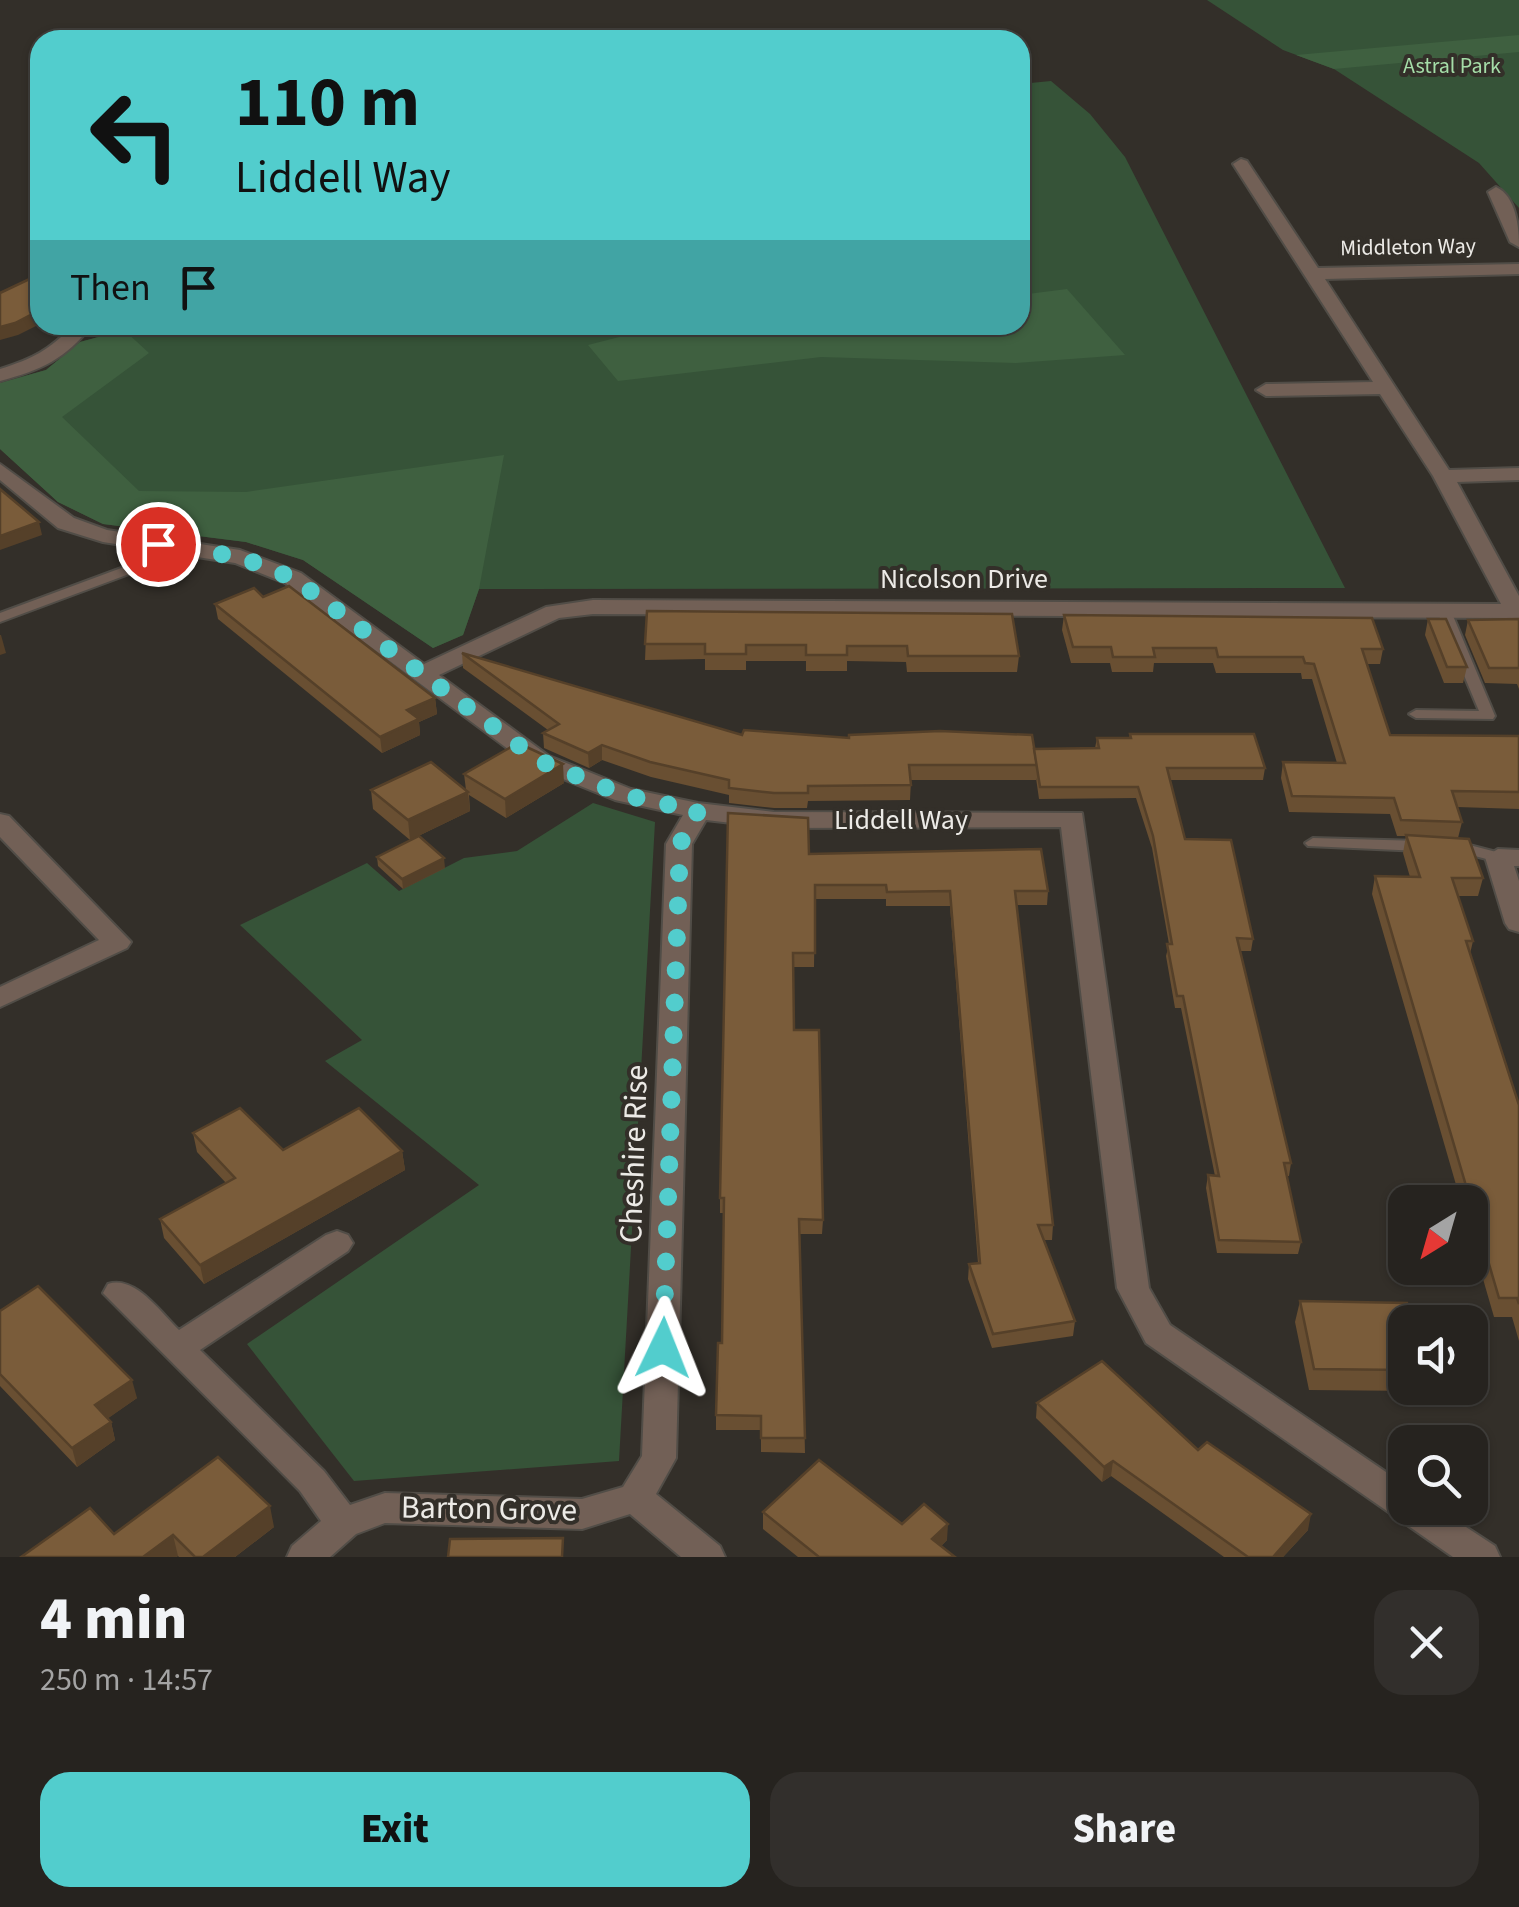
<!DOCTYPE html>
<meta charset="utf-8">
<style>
body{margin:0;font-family:"Source Sans 3",sans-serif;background:#322f2c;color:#f1f3f6;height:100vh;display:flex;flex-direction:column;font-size:38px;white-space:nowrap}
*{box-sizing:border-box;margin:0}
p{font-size:32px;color:#a4a4a4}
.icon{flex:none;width:55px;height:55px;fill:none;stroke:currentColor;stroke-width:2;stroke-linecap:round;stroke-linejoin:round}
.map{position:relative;height:1557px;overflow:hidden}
.sheet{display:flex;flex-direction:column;background:#26231f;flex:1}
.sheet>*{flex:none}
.top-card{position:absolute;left:30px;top:30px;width:1000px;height:305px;border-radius:30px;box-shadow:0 2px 8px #0004,0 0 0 2px #42403d;background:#52cdcd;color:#111;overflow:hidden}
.needle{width:65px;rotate:217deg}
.fabs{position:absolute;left:1388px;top:1185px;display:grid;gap:20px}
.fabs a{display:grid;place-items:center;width:100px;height:100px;border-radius:20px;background:#26231f;box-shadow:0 2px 8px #0004,0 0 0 2px #42403d;font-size:50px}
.pin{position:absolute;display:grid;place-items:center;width:85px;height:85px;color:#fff;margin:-42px;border:5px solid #fff;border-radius:50%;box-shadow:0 2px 10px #0007}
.me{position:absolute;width:110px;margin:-55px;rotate:2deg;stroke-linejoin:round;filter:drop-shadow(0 0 8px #0008)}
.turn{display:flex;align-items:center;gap:35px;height:210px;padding:0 40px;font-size:45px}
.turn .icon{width:130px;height:130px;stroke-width:2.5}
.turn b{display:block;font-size:70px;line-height:85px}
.then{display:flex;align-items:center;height:95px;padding:0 40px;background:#0003;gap:20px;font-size:38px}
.round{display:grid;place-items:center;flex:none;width:105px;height:105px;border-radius:30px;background:#322f2c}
.head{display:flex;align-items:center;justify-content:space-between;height:170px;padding:0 40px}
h1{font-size:60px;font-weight:800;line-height:75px}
.button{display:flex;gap:20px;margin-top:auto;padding:20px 40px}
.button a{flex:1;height:115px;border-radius:30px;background:#52cdcd;color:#111;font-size:40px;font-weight:800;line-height:115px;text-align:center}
.button a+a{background:#322f2c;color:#f1f3f6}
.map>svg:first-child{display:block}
</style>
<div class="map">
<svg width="1519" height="1557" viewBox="0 0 1519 1557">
<rect width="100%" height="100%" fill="#332f29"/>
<!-- green -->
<g fill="#365338">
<polygon points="1207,0 1519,0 1519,208 1479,163 1334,69 1283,50"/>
<polygon points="1051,81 1090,114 1125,157 1345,588 479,589 463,635 433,648 303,560 246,542 103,524 58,502 0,449 0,383 46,370 80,342 142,325 1020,325 1020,84"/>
<polygon points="593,803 655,822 619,1461 354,1481 247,1344 479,1185 325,1061 362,1040 240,925 367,863 399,891 464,858 517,851"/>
</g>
<!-- forest -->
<g fill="#3f6040">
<polygon points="1519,35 1519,52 1334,69 1296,55"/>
<polygon points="1067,289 1125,355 1016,363 821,357 618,381 588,345 666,325 1020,325 1020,295"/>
<polygon points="124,330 149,353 62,417 139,491 246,492 504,455 479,589 463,635 433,648 303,560 246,542 103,524 58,502 0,449 0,383 46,370 80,342"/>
</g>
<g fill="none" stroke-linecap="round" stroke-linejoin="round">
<!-- service casing -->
<g stroke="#514d47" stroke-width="4">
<g id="service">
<polygon points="186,544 191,545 193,548 191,551 0,622 0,613"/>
<polygon points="1444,607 1451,611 1495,716 1493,719 1416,718 1409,714 1416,710 1479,711 1437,611"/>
<polygon points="1313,838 1421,841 1429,846 1421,851 1308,846 1305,843"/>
<polygon points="1454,841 1504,854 1506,857 1498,862 1448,849 1446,846 1448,843"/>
</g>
</g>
<!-- minor casing -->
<g stroke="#514d47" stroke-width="4">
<g id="minor">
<path d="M1241 159 1247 161 1318 268 1519 264V274L1325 279 1449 470 1519 468V480L1457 482 1519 596V618L593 614 559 618 439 675 549 756 631 789 698 803 774 812 1082 813 1149 1288 1170 1325 1405 1485V1508H1437L1495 1546 1500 1557H1453L1146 1343 1117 1288 1061 827 774 828 706 820 692 844 676 1458 656 1494 720 1546 725 1557H681L630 1514 582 1529 385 1523 356 1534 330 1557H287L292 1546 321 1521 300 1491 103 1293 108 1284C135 1275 160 1312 179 1330L326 1235 337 1231 348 1235 353 1243 348 1251 200 1350 324 1471 350 1505 385 1493 582 1499 623 1487 642 1456 666 844 683 815 615 800 531 766 285 583 235 563 103 542 58 528 0 480V464L74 518 107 530 240 550 301 573 424 664 546 607 593 600 1501 604 1433 476 1380 394 1266 396 1256 390 1266 384 1373 382 1233 164Z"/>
<path d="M1496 187C1516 196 1519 227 1519 247L1510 242 1488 192Z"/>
<path d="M73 325H92C66 359 41 370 0 381V369C32 359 50 350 73 325Z"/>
<polygon points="0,814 9,816 131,942 127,948 0,1007 0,987 99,940 0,837"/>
<polygon points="1498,849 1519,850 1519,866 1514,866 1519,881 1519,932 1509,929 1505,923 1485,857"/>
</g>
</g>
<!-- service -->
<use href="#service" fill="#726056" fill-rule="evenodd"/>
<!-- minor -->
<use href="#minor" fill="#726056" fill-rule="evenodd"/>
</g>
<!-- wall -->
<g fill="#694f32">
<polygon points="263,597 435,698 437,714 419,722 420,735 382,753 218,619 215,604"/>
<polygon points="647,611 1019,656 1017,672 907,672 906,662 847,661 847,671 806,671 806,661 746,661 746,670 705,670 705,659 645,660"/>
<polygon points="1064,615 1383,649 1380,664 1367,664 1390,735 1519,736 1519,809 1457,807 1462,822 1458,838 1483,878 1478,896 1458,896 1473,941 1470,954 1519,1105 1519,1341 1512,1317 1494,1317 1470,1234 1470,1202 1461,1202 1372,894 1375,876 1410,877 1403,853 1406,836 1397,836 1390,814 1289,812 1281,778 1283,762 1337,763 1312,679 1302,679 1301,673 1216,673 1213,663 1154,663 1153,672 1112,672 1110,663 1071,663 1062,630"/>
<polygon points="1428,619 1467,667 1463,683 1444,683 1425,635"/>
<polygon points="1519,619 1519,689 1517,684 1485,683 1465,635 1468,620"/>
<polygon points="462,653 742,735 849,738 1034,749 1095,748 1097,738 1129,738 1130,734 1265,768 1263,780 1170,780 1185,839 1253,939 1251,951 1240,951 1291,1163 1289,1176 1287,1176 1301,1242 1298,1254 1217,1253 1206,1188 1208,1175 1215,1176 1181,1008 1175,1008 1166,956 1169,944 1152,848 1136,798 1039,799 1036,778 1036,780 911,780 910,800 808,801 807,808 774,808 729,803 729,795 651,777 602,760 589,768 544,748 543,733 548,730 463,668"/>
<polygon points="464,774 564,783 506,818 469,795 470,811 410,840 373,809 371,790 466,790"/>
<polygon points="809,854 1048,891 1047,905 1017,905 1053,1225 1052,1240 1044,1240 1075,1321 1073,1336 992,1348 968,1279 969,1264 978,1263 950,906 886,906 886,899 815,899 814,967 793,967 794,1030 823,1220 822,1234 800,1234 805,1453 761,1452 761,1430 716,1430 716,1415 722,1343 724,1213 720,1213 720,1198"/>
<polygon points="377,857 445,868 403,889 378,866"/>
<polygon points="193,1133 283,1150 402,1151 405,1170 204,1284 164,1238 160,1219 226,1183 197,1152"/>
<polygon points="1300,1301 1405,1322 1405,1388 1420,1388 1419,1391 1309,1390 1295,1322"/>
<polygon points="0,1311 137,1398 108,1418 111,1422 115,1440 77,1467 0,1386"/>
<polygon points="1037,1403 1308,1530 1283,1557 1224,1557 1111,1476 1102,1482 1036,1418"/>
<polygon points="763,1512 902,1524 947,1540 941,1546 955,1557 798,1557 763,1529"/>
<polygon points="274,1527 235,1557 179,1557 178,1556 176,1557 21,1557 114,1534"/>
</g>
<!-- shaded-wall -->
<g fill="#554029">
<polygon points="40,310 40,324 18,335 0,340 0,327"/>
<polygon points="39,522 42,535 0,550 0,536"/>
<polygon points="0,635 1,635 6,653 0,655"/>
<polygon points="435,698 437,714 419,722 420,735 382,753 380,737 407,710"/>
<polygon points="602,745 602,760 589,768 588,753"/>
<polygon points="563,764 564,783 506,818 505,799"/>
<polygon points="468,792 470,811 410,840 408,820"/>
<polygon points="444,858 445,868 403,889 402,879"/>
<polygon points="402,1151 405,1170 204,1284 200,1265"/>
<polygon points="132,1380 137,1398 100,1424 95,1405"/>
<polygon points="111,1422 115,1440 77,1467 72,1448"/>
<polygon points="1113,1461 1111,1476 1102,1482 1104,1467"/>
<polygon points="270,1506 274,1527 235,1557 203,1557"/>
<polygon points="1311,1514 1308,1530 1283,1557 1273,1557"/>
<polygon points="948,1524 947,1540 931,1556 932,1539"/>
<polygon points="173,1535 178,1556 176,1557 143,1557"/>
</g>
<!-- building -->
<g fill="#7a5c3a" stroke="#554029" stroke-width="2.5">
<polygon points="40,274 40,310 15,323 0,327 0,293"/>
<polygon points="0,489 39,522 0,536"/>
<polygon points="289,586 435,698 407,710 419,719 380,737 215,604 254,588 263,597"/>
<polygon points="647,611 1012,614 1019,656 908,656 907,646 847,646 847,655 806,655 806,645 746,645 746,654 705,654 705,644 645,644"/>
<polygon points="1064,615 1372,618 1383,649 1362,649 1390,735 1519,736 1519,792 1452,791 1462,822 1401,820 1394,798 1292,796 1283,762 1345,763 1314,664 1305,663 1303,657 1218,657 1216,648 1153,648 1155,657 1113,657 1111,647 1073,647"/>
<polygon points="1428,619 1446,619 1467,667 1447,667"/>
<polygon points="1519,619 1519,668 1489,668 1468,620"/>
<polygon points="462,653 742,735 744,730 849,738 849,735 940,731 1032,735 1037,765 909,765 911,785 808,786 808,793 774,793 729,788 729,780 650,762 602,745 588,753 543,733 559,724"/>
<polygon points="1130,734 1254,734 1265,768 1167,768 1185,839 1231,840 1253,939 1237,938 1291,1163 1284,1163 1301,1242 1219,1240 1208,1175 1219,1176 1183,996 1177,996 1167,944 1172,944 1153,836 1138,787 1040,787 1034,749 1099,748 1097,738 1131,738"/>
<polygon points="518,743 563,764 505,799 464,774"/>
<polygon points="431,762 468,792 408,820 371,790"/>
<polygon points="728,813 808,818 809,854 1041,849 1048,891 1015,891 1053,1225 1038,1225 1075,1321 993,1334 969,1264 980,1263 950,891 887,892 886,885 815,885 815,953 793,953 794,1030 819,1030 823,1220 799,1219 805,1438 761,1438 761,1416 716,1415 718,1343 722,1343 724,1198 720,1198"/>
<polygon points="1406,835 1469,839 1483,878 1452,878 1473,941 1466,941 1519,1105 1519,1304 1517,1298 1499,1298 1375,876 1420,877"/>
<polygon points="419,836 444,858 402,879 377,857"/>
<polygon points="240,1108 283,1150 359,1108 402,1151 200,1265 160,1219 235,1178 193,1133"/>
<polygon points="38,1286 132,1380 95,1405 111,1422 72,1448 0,1374 0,1311"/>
<polygon points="1300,1301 1407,1303 1412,1322 1405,1322 1405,1370 1314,1369"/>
<polygon points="1102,1361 1198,1450 1207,1442 1311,1514 1273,1557 1248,1557 1113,1461 1104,1467 1037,1403"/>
<polygon points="218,1457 270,1506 203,1557 195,1557 173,1535 143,1557 21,1557 90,1508 114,1534"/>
<polygon points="819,1460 902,1524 924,1504 948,1524 932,1539 955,1557 819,1557 763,1512"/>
<polygon points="563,1538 562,1557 448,1557 450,1539"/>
</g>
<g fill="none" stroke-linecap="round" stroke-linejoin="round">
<!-- route -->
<polyline stroke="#52cdcd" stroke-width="18" stroke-dasharray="0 32.4" points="158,544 240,557 293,578 540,761 624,795 698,811 680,844 663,1348"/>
</g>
<g text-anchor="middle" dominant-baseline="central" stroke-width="8" stroke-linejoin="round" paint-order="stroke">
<!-- far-park labels -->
<g font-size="22" fill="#a5dda8" stroke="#332f29">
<text x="1452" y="66">Astral Park</text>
</g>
<!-- far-street labels -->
<g font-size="22" fill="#eceae6" stroke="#332f29">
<text transform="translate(1408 247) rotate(-1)">Middleton Way</text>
</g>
<!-- street labels -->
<g font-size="28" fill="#eceae6" stroke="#332f29">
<text x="964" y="579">Nicolson Drive</text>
<text x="901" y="820">Liddell Way</text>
</g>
<!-- near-street labels -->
<g font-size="32" fill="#eceae6" stroke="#332f29">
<text transform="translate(634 1154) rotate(-88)">Cheshire Rise</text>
<text transform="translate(489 1509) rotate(1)">Barton Grove</text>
</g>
</g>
</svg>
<div class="fabs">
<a><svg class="needle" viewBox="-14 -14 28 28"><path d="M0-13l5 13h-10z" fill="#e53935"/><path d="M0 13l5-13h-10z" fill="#a4a4a4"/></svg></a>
<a><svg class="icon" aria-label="sound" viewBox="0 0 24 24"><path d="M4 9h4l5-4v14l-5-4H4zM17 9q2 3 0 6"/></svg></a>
<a><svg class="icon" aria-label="search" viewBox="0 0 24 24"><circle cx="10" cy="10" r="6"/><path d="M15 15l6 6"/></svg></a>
</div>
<div class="pin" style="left:158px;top:544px;background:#d93025"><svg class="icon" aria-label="arrive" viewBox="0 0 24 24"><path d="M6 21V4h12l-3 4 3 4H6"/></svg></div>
<svg class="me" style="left:663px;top:1348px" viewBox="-20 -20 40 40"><path d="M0-17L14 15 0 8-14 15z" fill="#52cdcd" stroke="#fff" stroke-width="4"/></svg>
<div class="top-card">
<div class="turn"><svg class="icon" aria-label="left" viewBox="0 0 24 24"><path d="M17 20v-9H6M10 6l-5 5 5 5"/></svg><div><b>110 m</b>Liddell Way</div></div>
<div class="then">Then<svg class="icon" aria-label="arrive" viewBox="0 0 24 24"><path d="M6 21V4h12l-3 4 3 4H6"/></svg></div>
</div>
</div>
<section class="sheet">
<div class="head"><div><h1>4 min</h1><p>250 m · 14:57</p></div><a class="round"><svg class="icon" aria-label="close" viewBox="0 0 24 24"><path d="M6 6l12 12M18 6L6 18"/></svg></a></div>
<div class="button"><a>Exit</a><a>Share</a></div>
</section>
